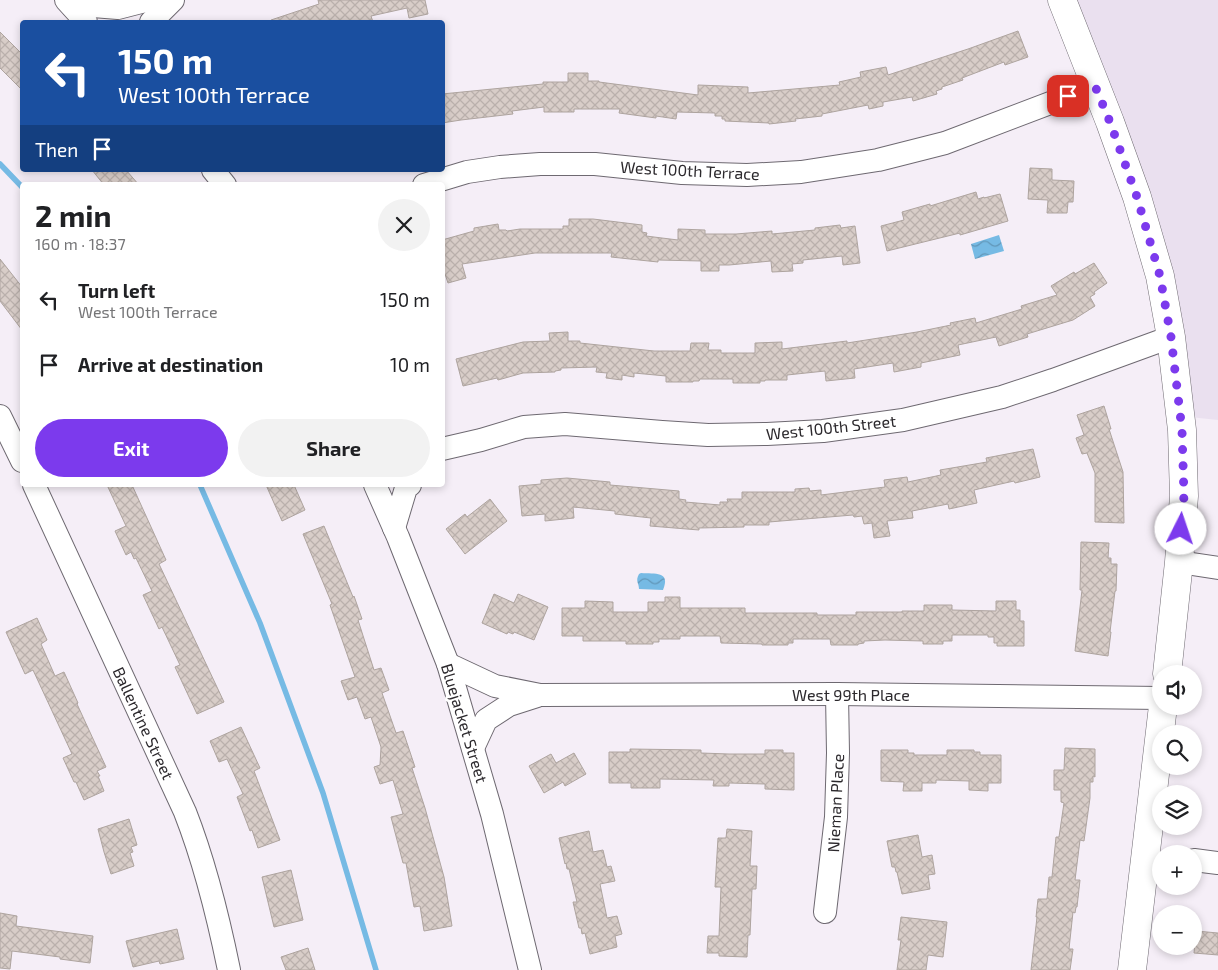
<!DOCTYPE html>
<meta charset="utf-8">
<style>
body{margin:0;font-family:"Exo 2",sans-serif;background:#f2f2f2;color:#202124;height:100vh;display:flex;flex-direction:column;font-size:19px;white-space:nowrap}
*{box-sizing:border-box;margin:0}
p{font-size:16px;color:#757577}
.icon{flex:none;width:28px;height:28px;fill:none;stroke:currentColor;stroke-width:2;stroke-linecap:round;stroke-linejoin:round}
.map{position:relative;flex:1;overflow:hidden}
.sheet{position:absolute;left:20px;top:182px;width:425px;height:305px;display:flex;flex-direction:column;background:#fff;border-radius:5px;box-shadow:0 2px 8px #0003}
.sheet>*{flex:none}
.banner{position:absolute;left:20px;top:20px;width:425px;height:152px;border-radius:5px;box-shadow:0 2px 8px #0003;background:#1a4fa0;color:#fff;overflow:hidden}
.buttons{position:absolute;left:1152px;top:665px;display:grid;gap:10px}
.buttons a{display:grid;place-items:center;width:50px;height:50px;border-radius:50%;background:#fff;box-shadow:0 2px 8px #0003;font-size:25px}
.pin{position:absolute;display:grid;place-items:center;width:42px;height:42px;color:#fff;margin:-21px;border-radius:10px;box-shadow:0 2px 8px #0006}
.me{position:absolute;width:55px;margin:-28px;rotate:4deg;stroke-linejoin:round;filter:drop-shadow(0 0 4px #0008)}
.turn{display:flex;align-items:center;gap:18px;height:105px;padding:0 15px;font-size:22px}
.turn .icon{width:65px;height:65px;stroke-width:2.5}
.turn b{display:block;font-size:35px;line-height:42px}
.then{display:flex;align-items:center;height:48px;padding:0 15px;background:#0003;gap:10px;font-size:19px}
.round{display:grid;place-items:center;flex:none;width:52px;height:52px;border-radius:26px;background:#f2f2f2}
.headline{display:flex;align-items:center;justify-content:space-between;height:85px;padding:0 15px}
h1{font-size:30px;font-weight:700;line-height:38px}
.cta{display:flex;gap:10px;margin-top:auto;padding:10px 15px}
.cta a{flex:1;height:58px;border-radius:30px;background:#7c3aed;color:#fff;font-size:20px;font-weight:700;line-height:58px;text-align:center}
.cta a+a{background:#f2f2f2;color:#202124}
ul{padding:0;list-style:none}
li{display:flex;align-items:center;gap:15px;height:65px;padding:0 15px}
li div{flex:1}
li b{display:block;font-size:19px}
li em{font-style:normal}
.map>svg:first-child{display:block}
</style>
<div class="map">
<svg width="1218" height="970" viewBox="0 0 1218 970">
<defs>
<pattern id="water-waves" width="16" height="10" patternUnits="userSpaceOnUse" patternTransform="scale(1.25)"><rect width="16" height="10" fill="#76bae4"/><path d="M0 5q4-4 8 0t8 0" fill="none" stroke="#6197b9"/></pattern>
<pattern id="building-cross-hatch" width="8" height="8" patternUnits="userSpaceOnUse" patternTransform="scale(1.25)"><rect width="8" height="8" fill="#d8cdc8"/><path d="M0 0l8 8M0 8l8-8" fill="none" stroke="#bab0ac"/></pattern>
</defs>
<rect width="100%" height="100%" fill="#f5eef7"/>
<!-- built -->
<polygon fill="#eae0ef" points="1062,0 1218,0 1218,420 1180,416 1171,337"/>
<!-- water -->
<g fill="url(#water-waves)">
<polygon points="999,235 1004,251 975,259 971,244"/>
<path d="M641 573C655 574 671 571 663 590L639 589C639 583 635 581 639 574Z"/>
</g>
<g fill="none" stroke-linecap="round" stroke-linejoin="round">
<!-- stream -->
<g stroke="#76bae4" stroke-width="5.5">
<polyline points="0,164 22,187"/>
<polyline points="200,485 260,623 323,793 376,970"/>
</g>
</g>
<!-- building -->
<g fill="url(#building-cross-hatch)" stroke="#aea49f">
<polygon points="318,0 425,0 428,14 409,18 407,8 371,16 373,22 272,22 271,20 319,4"/>
<polygon points="1018,31 1028,57 1005,65 1004,62 962,78 963,80 942,87 942,89 936,91 937,94 913,101 912,97 883,102 883,106 869,109 868,105 822,114 822,116 795,119 796,121 769,124 769,123 725,121 725,119 722,119 722,116 715,116 715,113 677,112 676,119 656,116 656,118 619,113 620,109 574,109 574,112 544,112 544,107 512,111 513,114 461,120 442,123 442,94 543,84 543,82 568,82 568,73 588,73 588,81 599,81 599,82 698,95 698,85 748,87 748,93 840,85 839,82 861,77 860,72 886,67 888,75 968,49"/>
<polygon points="0,32 22,54 22,90 0,68"/>
<polygon points="1030,168 1052,169 1052,180 1074,181 1073,202 1068,202 1067,213 1047,213 1048,200 1028,199"/>
<polygon points="92,170 126,170 139,185 104,185"/>
<polygon points="976,192 978,199 984,197 984,198 1000,194 1008,221 960,235 960,233 887,251 881,226 904,220 902,212 930,204 930,206"/>
<polygon points="569,219 593,219 642,225 642,232 647,233 646,236 678,240 678,229 705,230 705,234 736,234 772,231 772,234 815,230 815,228 840,225 841,228 855,226 860,263 843,265 842,256 803,260 803,263 792,264 793,271 772,272 771,261 729,265 719,265 719,271 701,271 701,261 658,260 658,262 611,257 612,253 535,253 462,264 466,278 448,283 445,274 442,274 442,240 474,231 474,228 498,224 499,230 506,230 507,231 520,229 563,229 563,226 569,226"/>
<polygon points="0,259 22,287 22,330 0,301"/>
<polygon points="1094,263 1107,283 1094,292 1095,294 1090,297 1095,306 1073,320 1027,334 1028,337 999,346 996,337 958,345 960,355 921,363 921,367 894,372 893,363 854,369 855,378 826,381 825,371 787,375 787,380 765,380 765,381 760,381 760,383 733,383 733,379 700,379 699,381 693,381 693,382 666,382 666,376 634,373 634,377 622,375 622,380 606,378 607,373 596,372 597,367 561,368 561,370 555,371 555,372 523,373 498,380 497,378 463,386 456,359 523,342 550,341 549,333 568,332 568,341 580,341 580,343 654,351 690,351 691,343 709,343 708,350 721,350 721,353 755,353 755,343 782,342 782,349 847,341 847,343 917,332 951,325 950,323 975,318 976,323 1022,309 1021,306 1057,295 1051,286 1074,272 1075,274"/>
<polygon points="1104,406 1111,429 1109,429 1123,472 1124,523 1095,522 1095,473 1087,453 1082,454 1076,438 1084,435 1077,415"/>
<polygon points="1033,449 1040,477 1015,483 1014,481 974,490 977,503 949,509 948,504 912,511 913,518 887,521 890,536 874,538 872,523 864,524 862,516 854,517 853,515 769,522 769,525 744,525 744,527 699,528 699,530 650,526 651,518 615,514 615,511 573,507 574,518 545,521 545,514 522,516 519,486 541,484 541,480 567,478 610,482 610,485 679,491 679,499 686,500 685,502 720,505 720,502 728,502 727,499 742,499 742,492 795,492 795,489 809,488 810,491 821,490 821,495 885,487 884,480 907,477 908,482 941,475 940,470 987,462 986,458"/>
<polygon points="107,485 132,485 166,560 159,564 224,702 197,714 175,667 180,665 162,627 159,629 143,595 152,591 136,558 134,559 131,552 126,555 115,531 126,526"/>
<polygon points="266,485 294,485 305,510 282,521"/>
<polygon points="490,499 507,521 465,554 446,529 465,514 467,517"/>
<polygon points="324,526 353,597 354,596 362,619 358,620 374,670 381,668 389,690 382,693 396,733 403,731 415,767 412,768 425,808 444,877 452,926 424,931 420,906 414,907 406,863 403,863 391,817 403,814 393,780 380,784 374,767 380,765 381,747 371,717 365,719 357,697 348,700 341,681 355,677 330,605 332,604 303,534"/>
<polygon points="1081,542 1109,543 1108,558 1111,558 1111,564 1117,564 1116,591 1115,591 1110,632 1111,632 1108,656 1075,651 1082,590 1080,590"/>
<polygon points="494,594 514,603 518,594 548,607 534,640 514,632 513,634 508,632 507,634 482,623"/>
<polygon points="665,597 680,597 680,608 745,608 745,613 817,613 817,615 856,615 856,612 902,612 902,611 924,611 924,605 952,605 952,610 996,611 996,601 1016,601 1016,610 1020,610 1020,621 1024,621 1024,646 997,646 997,643 994,643 994,637 988,637 988,635 952,635 952,641 943,641 943,644 923,644 923,641 885,640 864,641 864,643 858,644 858,645 831,645 830,639 793,639 793,643 788,643 788,645 762,645 762,644 721,643 720,636 680,636 680,639 659,639 659,642 653,642 653,644 626,644 626,641 583,641 583,636 562,636 562,608 585,608 585,601 613,602 613,612 648,612 648,602 665,602"/>
<polygon points="37,618 47,640 41,644 55,676 64,672 78,703 77,704 106,767 97,771 100,776 98,776 104,791 84,800 76,782 74,782 63,758 72,754 33,670 25,674 6,632"/>
<polygon points="241,727 260,768 254,771 280,840 258,848 252,830 250,831 237,797 243,794 227,759 219,762 210,741"/>
<polygon points="1065,748 1095,749 1095,777 1093,776 1093,782 1090,782 1090,798 1084,841 1080,840 1075,880 1080,880 1077,907 1076,907 1075,913 1073,912 1069,949 1073,949 1070,970 1031,970 1037,917 1036,917 1038,899 1047,899 1049,877 1052,877 1056,837 1059,837 1064,803 1061,802 1061,790 1054,790 1054,770 1064,770"/>
<polygon points="630,749 701,750 701,753 729,754 765,754 765,750 783,750 783,753 794,753 794,790 765,789 765,784 729,783 729,786 713,786 714,780 660,779 660,788 631,788 631,783 609,783 609,752 630,752"/>
<polygon points="881,750 908,750 908,753 914,753 914,755 947,755 947,750 974,750 974,752 980,752 980,755 1001,755 1001,783 988,783 988,791 969,790 969,781 936,780 936,783 922,783 922,791 903,791 904,782 881,781"/>
<polygon points="574,753 586,774 565,786 563,782 544,793 529,766 551,754 556,763"/>
<polygon points="129,819 137,845 131,847 133,852 130,853 134,866 111,874 104,852 98,829"/>
<polygon points="727,829 752,831 750,866 757,866 756,889 752,889 750,935 748,935 747,957 719,956 719,953 707,953 708,936 719,936 721,887 715,887 718,838 726,838"/>
<polygon points="589,831 593,852 603,850 607,867 611,866 615,881 600,884 607,918 617,916 622,934 615,936 617,947 590,954 585,933 582,934 581,928 579,928 573,902 577,902 569,869 567,869 566,863 565,864 559,838"/>
<polygon points="918,835 922,857 932,855 935,874 928,875 930,889 902,894 897,872 896,872 895,867 892,867 887,841"/>
<polygon points="291,870 303,920 274,927 262,877"/>
<polygon points="0,913 17,916 16,926 93,936 90,963 60,959 60,957 12,951 10,969 0,968"/>
<polygon points="901,917 947,922 943,957 928,955 926,970 897,970 901,940 898,940"/>
<polygon points="177,929 184,959 160,964 159,961 133,967 126,941"/>
<polygon points="1196,931 1218,933 1218,955 1194,953"/>
<polygon points="308,948 315,970 286,970 281,957"/>
</g>
<g fill="none" stroke-linecap="round" stroke-linejoin="round">
<!-- street casing -->
<g stroke="#6e6971" stroke-width="24">
<g id="street">
<polyline points="66,0 86,22"/>
<polyline points="79,0 93,6 118,8 149,0"/>
<polyline points="151,22 173,0"/>
<polyline points="213,170 225,185"/>
<polyline points="424,185 467,172 500,167 540,164 595,164 682,173 747,175 801,172 878,160 945,143 1095,86"/>
<polyline points="0,416 22,461"/>
<polyline points="442,449 481,440 524,427 565,424 662,432 708,435 767,434 823,431 903,420 1002,397 1053,380 1171,337"/>
<path d="M34 485 185 812C205 863 218 916 229 970"/>
<polyline points="375,485 398,537 448,664 492,814 530,970"/>
<polyline points="394,528 406,488 410,485"/>
<polyline points="1179,562 1218,568"/>
<polyline points="448,664 495,686 540,695 837,694 1161,698"/>
<polyline points="473,748 486,720 509,705 537,696"/>
<polyline points="1194,860 1218,863"/>
<polyline points="825,912 836,817 838,753 837,694"/>
</g>
</g>
<!-- secondary casing -->
<g stroke="#6e6971" stroke-width="29">
<g id="secondary">
<polyline points="1062,0 1110,122 1137,197 1160,276 1171,337 1182,430 1184,496 1179,562 1167,674"/>
<polyline points="1132,970 1163,706"/>
</g>
</g>
<!-- street -->
<use href="#street" stroke="#fff" stroke-width="22"/>
<!-- secondary -->
<use href="#secondary" stroke="#fff" stroke-width="28"/>
</g>
<g fill="none" stroke-linecap="round" stroke-linejoin="round">
<!-- route -->
<polyline stroke="#7c3aed" stroke-width="9" stroke-dasharray="0 16.2" points="1068,96 1095,86 1110,122 1137,197 1160,276 1171,337 1182,430 1184,496 1181,529"/>
</g>
<g text-anchor="middle" dominant-baseline="central" stroke-width="5" stroke-linejoin="round" paint-order="stroke">
<!-- street labels -->
<g font-size="16" fill="#2c292d" stroke="#fff">
<text transform="translate(690 170) rotate(3)">West 100th Terrace</text>
<text transform="translate(831 427) rotate(-6)">West 100th Street</text>
<text x="851" y="694">West 99th Place</text>
<text transform="translate(144 723) rotate(65)">Ballentine Street</text>
<text transform="translate(465 723) rotate(73)">Bluejacket Street</text>
<text transform="translate(835 803) rotate(-87)">Nieman Place</text>
</g>
</g>
</svg>
<div class="buttons">
<a><svg class="icon" aria-label="sound" viewBox="0 0 24 24"><path d="M4 9h4l5-4v14l-5-4H4zM17 9q2 3 0 6"/></svg></a>
<a><svg class="icon" aria-label="search" viewBox="0 0 24 24"><circle cx="10" cy="10" r="6"/><path d="M15 15l6 6"/></svg></a>
<a><svg class="icon" aria-label="layers" viewBox="0 0 24 24"><path d="M12 4l9 5-9 5-9-5zM3 14l9 5 9-5"/></svg></a>
<a>+</a>
<a>−</a>
</div>
<div class="pin" style="left:1068px;top:96px;background:#d93025"><svg class="icon" aria-label="arrive" viewBox="0 0 24 24"><path d="M6 21V4h12l-3 4 3 4H6"/></svg></div>
<svg class="me" style="left:1181px;top:529px" viewBox="-20 -20 40 40"><circle r="19" fill="#fff"/><path d="M0-13L10 11 0 6-10 11z" fill="#7c3aed"/></svg>
<div class="banner">
<div class="turn"><svg class="icon" aria-label="left" viewBox="0 0 24 24"><path d="M17 20v-9H6M10 6l-5 5 5 5"/></svg><div><b>150 m</b>West 100th Terrace</div></div>
<div class="then">Then<svg class="icon" aria-label="arrive" viewBox="0 0 24 24"><path d="M6 21V4h12l-3 4 3 4H6"/></svg></div>
</div>
<section class="sheet">
<div class="headline"><div><h1>2 min</h1><p>160 m · 18:37</p></div><a class="round"><svg class="icon" aria-label="close" viewBox="0 0 24 24"><path d="M6 6l12 12M18 6L6 18"/></svg></a></div>
<ul>
<li><svg class="icon" aria-label="left" viewBox="0 0 24 24"><path d="M17 20v-9H6M10 6l-5 5 5 5"/></svg><div><b>Turn left</b><p>West 100th Terrace</p></div><em>150 m</em></li>
<li><svg class="icon" aria-label="arrive" viewBox="0 0 24 24"><path d="M6 21V4h12l-3 4 3 4H6"/></svg><div><b>Arrive at destination</b></div><em>10 m</em></li>
</ul>
<div class="cta"><a>Exit</a><a>Share</a></div>
</section>
</div>
